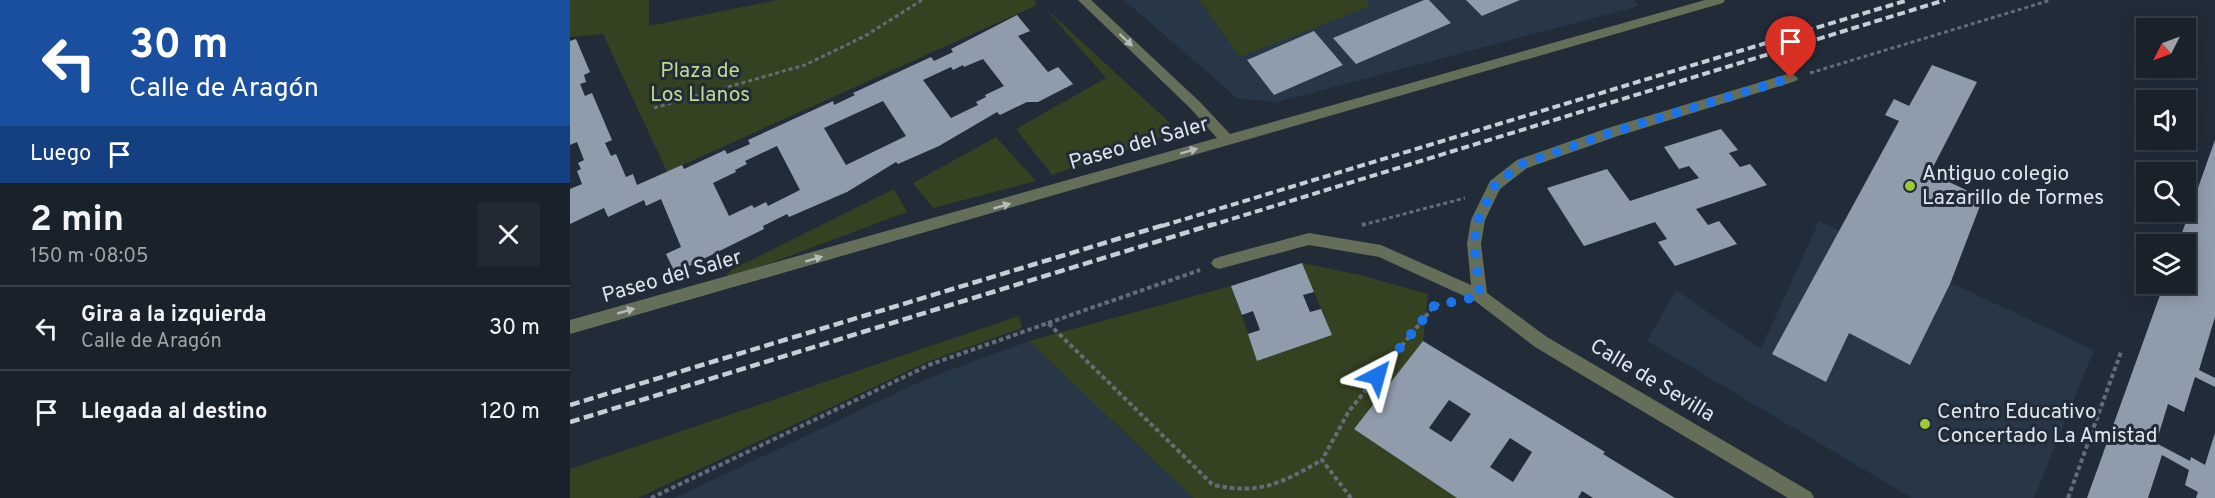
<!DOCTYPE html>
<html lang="es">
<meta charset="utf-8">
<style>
body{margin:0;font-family:Overpass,sans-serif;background:#222932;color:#f1f3f6;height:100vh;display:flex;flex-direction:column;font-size:22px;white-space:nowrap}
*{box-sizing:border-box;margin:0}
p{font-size:20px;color:#9fa3a8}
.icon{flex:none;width:33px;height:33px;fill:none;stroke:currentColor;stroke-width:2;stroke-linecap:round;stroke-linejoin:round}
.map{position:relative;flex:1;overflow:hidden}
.sheet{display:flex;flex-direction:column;background:#19212a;width:570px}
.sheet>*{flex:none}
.top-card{background:#1a4fa0;color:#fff;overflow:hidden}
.needle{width:39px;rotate:228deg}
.buttons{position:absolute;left:1566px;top:18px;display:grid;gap:12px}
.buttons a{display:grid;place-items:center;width:60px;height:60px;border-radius:0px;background:#19212a;box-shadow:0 3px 15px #0003,0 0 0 2px #373e47;font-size:30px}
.pin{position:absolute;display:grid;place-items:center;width:51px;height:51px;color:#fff;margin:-62px -26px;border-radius:50% 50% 50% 0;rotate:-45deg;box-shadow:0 0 6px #0007}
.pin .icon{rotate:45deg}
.me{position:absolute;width:66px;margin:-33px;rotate:39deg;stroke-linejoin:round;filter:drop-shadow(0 0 4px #0008)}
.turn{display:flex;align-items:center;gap:21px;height:126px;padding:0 30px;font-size:27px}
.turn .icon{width:78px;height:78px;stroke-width:2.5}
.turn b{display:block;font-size:42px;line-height:51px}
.then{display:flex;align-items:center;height:57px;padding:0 30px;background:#0003;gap:12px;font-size:22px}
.round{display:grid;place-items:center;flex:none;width:63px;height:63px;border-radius:0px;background:#222932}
.overview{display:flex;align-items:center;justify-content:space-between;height:102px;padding:0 30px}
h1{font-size:36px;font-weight:700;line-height:45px}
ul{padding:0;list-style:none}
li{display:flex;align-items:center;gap:18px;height:84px;padding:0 30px;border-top:2px solid #373e47}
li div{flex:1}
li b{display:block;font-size:22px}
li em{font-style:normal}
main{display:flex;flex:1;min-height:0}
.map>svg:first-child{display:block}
</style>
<main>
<section class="sheet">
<div class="top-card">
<div class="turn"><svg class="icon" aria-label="left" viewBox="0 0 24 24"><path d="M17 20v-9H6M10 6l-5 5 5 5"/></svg><div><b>30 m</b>Calle de Aragón</div></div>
<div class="then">Luego<svg class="icon" aria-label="arrive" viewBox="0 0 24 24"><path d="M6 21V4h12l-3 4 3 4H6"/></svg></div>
</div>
<div class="overview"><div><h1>2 min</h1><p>150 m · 08:05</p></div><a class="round"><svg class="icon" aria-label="close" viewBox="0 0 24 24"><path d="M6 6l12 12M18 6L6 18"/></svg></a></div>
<ul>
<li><svg class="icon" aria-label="left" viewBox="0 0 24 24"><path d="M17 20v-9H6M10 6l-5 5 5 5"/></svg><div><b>Gira a la izquierda</b><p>Calle de Aragón</p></div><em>30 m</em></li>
<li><svg class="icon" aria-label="arrive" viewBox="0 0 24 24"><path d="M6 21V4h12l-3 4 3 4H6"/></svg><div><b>Llegada al destino</b></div><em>120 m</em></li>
</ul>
</section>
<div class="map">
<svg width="1645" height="498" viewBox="0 0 1645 498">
<rect width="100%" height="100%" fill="#212c38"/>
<!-- built -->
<g fill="#273747" fill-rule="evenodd">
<path d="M554 0H629L670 57 800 6 796 0H854L764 38 880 23 859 0H896L913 16 950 0H1064L1069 6 707 102 667 98ZM744 32 773 65 704 95 677 60Z"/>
<polygon points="1249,221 1524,350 1464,498 1342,498 1077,341 1106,290 1191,349"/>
<polygon points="459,341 623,498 105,498 356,379"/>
</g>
<!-- green -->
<g fill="#354221">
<polygon points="0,0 79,0 79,26 208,0 464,0 467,5 97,172 33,34 0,37"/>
<polygon points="629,0 796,0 801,6 670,57"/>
<polygon points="475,8 600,123 603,133 482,175 446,129 536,78"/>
<polygon points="426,137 466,181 363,208 343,183"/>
<polygon points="324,189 337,212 163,277 156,275 163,269"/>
<polygon points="732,263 790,275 858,294 853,341 784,429 887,498 623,498 459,341 661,286 688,361 762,335"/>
<polygon points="449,316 452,328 357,362 68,498 0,498 0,469"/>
</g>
<!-- building -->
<g fill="#8f9cab" fill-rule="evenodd">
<polygon points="854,0 859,0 881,23 786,64 763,38"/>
<polygon points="896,0 950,0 912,16"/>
<path d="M447 15 460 31 448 36 478 72 488 67 503 84 468 102H457L430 115 427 112 369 146 328 164 326 162 277 192 219 217 217 214 193 226 194 229 105 273 96 254 111 247 91 199 76 206 74 200 38 217 34 208 0 224V189L12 184 7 171 11 169 8 163 14 160 7 142 0 145V41L6 39 20 72 14 75 16 82 10 84 15 96 22 93 42 140 35 143 41 156 46 154 56 177 63 174 67 185 112 165 114 169 155 150 157 154 180 144 178 140 263 101 264 105 285 95 283 93 361 57 364 61 383 52 381 49ZM413 59 434 86 415 95 416 97 406 102 408 105 381 118 353 80 381 67 383 70 393 65 394 67ZM313 101 336 136 276 165 254 128ZM207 146 230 190 198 206 196 202 184 208 182 205 159 216 143 183 166 172 165 170 177 164 175 161Z"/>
<polygon points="744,31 773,65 704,95 677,60"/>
<polygon points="1362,65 1407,82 1360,173 1413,198 1380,284 1340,365 1279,333 1256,382 1202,354 1329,121 1315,115 1324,99 1339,106"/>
<polygon points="1151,129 1168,150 1159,153 1170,167 1180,164 1197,185 1126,209 1138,225 1149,221 1167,244 1105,266 1088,242 1097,239 1085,222 1014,246 977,188 1037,169 1060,201 1129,178 1119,166 1109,169 1094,147"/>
<polygon points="1645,140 1645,317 1629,370 1645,378 1645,387 1625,377 1614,412 1598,404 1586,443 1620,461 1621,457 1635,465 1645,433 1645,498 1626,498 1628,492 1615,485 1619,470 1592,455 1578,498 1517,498 1594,284 1616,284 1616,244 1608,244"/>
<polygon points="732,263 744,292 733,295 740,312 751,309 762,335 687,361 678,334 690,330 683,311 672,315 661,286"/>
<path d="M853 341 1035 452 1033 454 1105 498H1023L1012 491 1008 498H887L784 429ZM879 400 901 414 881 442 859 428ZM940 438 962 452 943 482 920 467Z"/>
</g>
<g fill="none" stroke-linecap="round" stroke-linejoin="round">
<!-- path-far1 -->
<g stroke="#636d78" stroke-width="3" stroke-dasharray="4 3" stroke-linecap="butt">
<polyline points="1240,73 1481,0"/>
<polyline points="84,108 235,65 295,36 352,0"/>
<polyline points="792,225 895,198"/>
</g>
<!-- path -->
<g stroke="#636d78" stroke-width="4" stroke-dasharray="4.5 3" stroke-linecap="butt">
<polyline points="792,225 795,224"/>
<polyline points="478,323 630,270"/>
<path d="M81 498 359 365 478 323 643 485C690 495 712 483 752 460"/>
<polyline points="781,498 752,460 779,411 864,306 871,303"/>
<polyline points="1498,498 1551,352"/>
</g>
<!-- minor -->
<g fill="#656e59" fill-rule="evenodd">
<polygon points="508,0 521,0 630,102 660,134 1135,0 1155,0 1153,3 0,334 0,320 647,138 620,108"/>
<polygon points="1221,73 1228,78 1226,81 1048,136 957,168 930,189 915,220 911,244 917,293 977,337 1241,492 1244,498 1218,498 965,347 905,301 809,257 739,245 649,269 644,267 641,263 644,259 649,257 739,233 811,245 901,285 897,244 901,220 920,181 947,160 1038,128"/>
</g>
<!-- rail-far1 -->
<g stroke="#c6ced6" stroke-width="4" stroke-dasharray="8 4" stroke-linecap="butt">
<polyline points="592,226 1338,0"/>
<polyline points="639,226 1375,0"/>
</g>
<!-- rail -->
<g stroke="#c6ced6" stroke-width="4.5" stroke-dasharray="10 4.5" stroke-linecap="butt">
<polyline points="0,405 597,224"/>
<polyline points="0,422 644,224"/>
</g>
</g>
<!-- one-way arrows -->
<defs><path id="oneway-solid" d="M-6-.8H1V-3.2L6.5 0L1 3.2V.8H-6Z" transform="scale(1.5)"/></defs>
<g fill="#b4bbb9">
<use href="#oneway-solid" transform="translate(556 40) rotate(43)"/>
<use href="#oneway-solid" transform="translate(619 151) rotate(-17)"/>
<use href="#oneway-solid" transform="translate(432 206) rotate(-16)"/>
<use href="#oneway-solid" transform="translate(244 259) rotate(-16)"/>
<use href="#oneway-solid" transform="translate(56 311) rotate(-16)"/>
</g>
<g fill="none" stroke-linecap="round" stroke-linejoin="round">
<!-- route -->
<polyline stroke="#1a73e8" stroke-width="10" stroke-dasharray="0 18" points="807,376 864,306 910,296 904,244 908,220 925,185 952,164 1043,132 1221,78"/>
</g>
<!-- markers -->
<g fill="#9acb34" stroke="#212c38" stroke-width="2">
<circle cx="1340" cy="186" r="6"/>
<circle cx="1355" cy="424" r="6"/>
</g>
<g text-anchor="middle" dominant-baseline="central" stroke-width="6" stroke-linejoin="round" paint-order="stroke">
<!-- park labels -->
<g font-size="21" fill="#bcdb8f" stroke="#212c38">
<text x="130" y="71">Plaza de<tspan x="130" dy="24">Los Llanos</tspan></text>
</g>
<!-- street labels -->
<g font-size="21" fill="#dee5ed" stroke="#212c38">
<text transform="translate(569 144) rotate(-16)">Paseo del Saler</text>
<text transform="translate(102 277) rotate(-16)">Paseo del Saler</text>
<text transform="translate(1082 381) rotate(31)">Calle de Sevilla</text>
</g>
<!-- poi labels -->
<g font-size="21" fill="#dee5ed" stroke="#212c38" text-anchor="start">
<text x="1352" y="174">Antiguo colegio<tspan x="1352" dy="24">Lazarillo de Tormes</tspan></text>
<text x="1367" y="412">Centro Educativo<tspan x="1367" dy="24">Concertado La Amistad</tspan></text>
</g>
</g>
</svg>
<div class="buttons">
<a><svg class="needle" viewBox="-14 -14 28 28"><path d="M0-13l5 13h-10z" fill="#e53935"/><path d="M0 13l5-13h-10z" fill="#9fa3a8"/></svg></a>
<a><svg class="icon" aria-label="sound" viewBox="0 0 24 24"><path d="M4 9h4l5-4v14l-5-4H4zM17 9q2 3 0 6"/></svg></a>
<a><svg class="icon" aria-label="search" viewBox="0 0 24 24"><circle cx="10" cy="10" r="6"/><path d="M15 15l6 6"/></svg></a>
<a><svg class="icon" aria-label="layers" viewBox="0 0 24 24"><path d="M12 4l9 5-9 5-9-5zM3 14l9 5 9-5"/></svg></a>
</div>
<div class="pin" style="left:1221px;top:78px;background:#d93025"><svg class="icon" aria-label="arrive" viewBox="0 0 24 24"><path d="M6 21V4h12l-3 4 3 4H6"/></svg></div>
<svg class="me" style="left:807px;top:376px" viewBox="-20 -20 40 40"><path d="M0-17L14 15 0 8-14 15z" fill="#1a73e8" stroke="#fff" stroke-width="4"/></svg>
</div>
</main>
